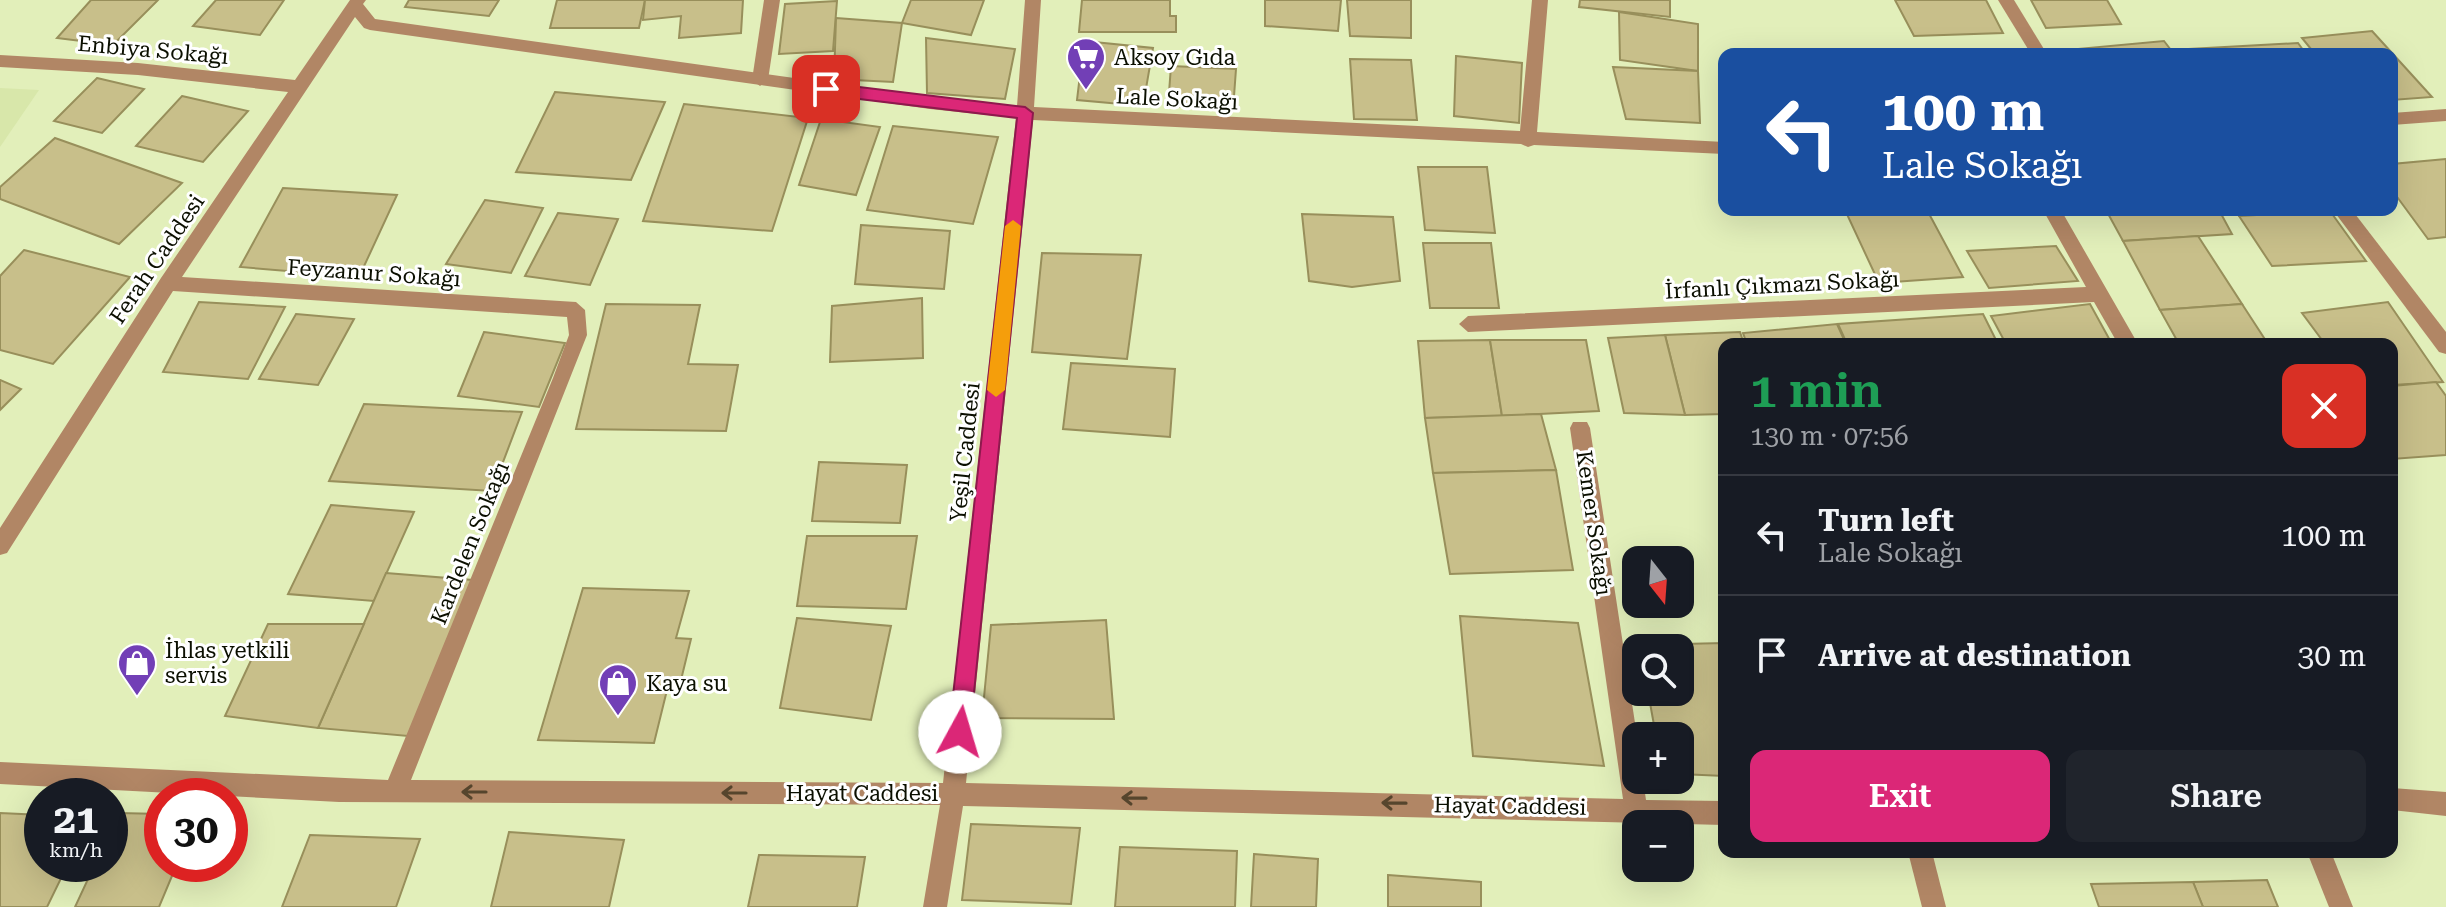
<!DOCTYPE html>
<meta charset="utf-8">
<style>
body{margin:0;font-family:"Roboto Serif",serif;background:#20242c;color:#f1f3f6;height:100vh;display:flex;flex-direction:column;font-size:30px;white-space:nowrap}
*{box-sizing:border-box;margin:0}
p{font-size:26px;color:#9ea1a6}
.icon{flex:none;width:44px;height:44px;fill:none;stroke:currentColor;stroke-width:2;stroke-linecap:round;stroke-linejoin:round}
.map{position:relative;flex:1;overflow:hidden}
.side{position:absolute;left:1718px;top:338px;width:680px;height:520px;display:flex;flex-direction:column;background:#171b24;border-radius:16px;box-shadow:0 8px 32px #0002}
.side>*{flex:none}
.banner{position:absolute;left:1718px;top:48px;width:680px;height:168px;border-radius:16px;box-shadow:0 8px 32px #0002;background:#1a4fa0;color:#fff;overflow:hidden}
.needle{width:52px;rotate:163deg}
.tools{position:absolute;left:1622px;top:546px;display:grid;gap:16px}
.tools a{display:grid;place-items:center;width:72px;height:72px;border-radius:16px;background:#171b24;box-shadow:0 8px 32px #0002;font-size:40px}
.speed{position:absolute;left:24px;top:778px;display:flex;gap:16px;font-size:40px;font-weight:700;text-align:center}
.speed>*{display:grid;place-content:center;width:104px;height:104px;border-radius:50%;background:#171b24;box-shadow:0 8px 32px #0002;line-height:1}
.speed small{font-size:20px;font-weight:400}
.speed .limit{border:12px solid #d22;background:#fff;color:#111}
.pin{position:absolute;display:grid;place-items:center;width:68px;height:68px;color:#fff;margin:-34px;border-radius:16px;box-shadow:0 4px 12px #0006}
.me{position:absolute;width:88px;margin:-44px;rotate:6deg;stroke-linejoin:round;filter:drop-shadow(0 0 6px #0008)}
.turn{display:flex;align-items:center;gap:28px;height:168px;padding:0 32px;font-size:36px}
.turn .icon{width:104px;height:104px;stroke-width:2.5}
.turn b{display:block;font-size:56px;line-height:68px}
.round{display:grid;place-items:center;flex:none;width:84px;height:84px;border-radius:16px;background:#20242c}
.summary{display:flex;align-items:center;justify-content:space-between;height:136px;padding:0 32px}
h1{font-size:48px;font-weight:600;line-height:60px;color:#1e9e55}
.primary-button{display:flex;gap:16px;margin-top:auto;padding:16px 32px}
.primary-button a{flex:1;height:92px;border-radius:16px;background:#db2777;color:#fff;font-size:32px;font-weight:600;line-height:92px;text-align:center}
.primary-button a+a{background:#20242c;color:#f1f3f6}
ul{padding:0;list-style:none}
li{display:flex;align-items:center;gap:24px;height:120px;padding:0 32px;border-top:2px solid #363941}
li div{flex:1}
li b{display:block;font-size:30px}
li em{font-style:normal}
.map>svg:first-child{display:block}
</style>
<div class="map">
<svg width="2446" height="907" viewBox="0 0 2446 907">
<rect width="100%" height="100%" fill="#e2efba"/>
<!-- built -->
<polygon fill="#d8e7aa" points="0,88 39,90 0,147"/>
<!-- building -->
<g fill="#c8bf8a" stroke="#988f5b" stroke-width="2">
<polygon points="91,0 158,0 113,45 57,38"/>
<polygon points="216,0 284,0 260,35 193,26"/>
<polygon points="409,0 499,0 489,16 405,7"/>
<polygon points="557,0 645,0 639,28 550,28"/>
<polygon points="645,0 743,0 741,33 679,38 681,16 643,20"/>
<polygon points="911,0 984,0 971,35 902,23"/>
<polygon points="1082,0 1170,0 1170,16 1176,16 1176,32 1079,32"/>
<polygon points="1265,0 1341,0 1338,31 1265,26"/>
<polygon points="1347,0 1411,0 1411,38 1350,36"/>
<polygon points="1580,0 1670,0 1670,17 1579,7"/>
<polygon points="1895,0 1986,0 2003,33 1914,36"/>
<polygon points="2031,0 2107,0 2121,24 2046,28"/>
<polygon points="837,1 833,51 779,54 785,4"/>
<polygon points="1619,12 1698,24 1698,71 1620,60"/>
<polygon points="836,18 902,23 893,82 834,79"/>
<polygon points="2372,31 2432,97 2392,100 2392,54 2315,54 2302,38"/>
<polygon points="926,38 1015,49 1005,99 927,93"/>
<polygon points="1084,41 1153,48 1143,106 1077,100"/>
<polygon points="2164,41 2174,54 2080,54 2077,49"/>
<polygon points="2298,43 2306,54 2175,54 2172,50"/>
<polygon points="1456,56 1522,63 1519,123 1454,116"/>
<polygon points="1350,59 1411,60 1417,120 1354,119"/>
<polygon points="1171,66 1236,69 1233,110 1168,106"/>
<polygon points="1613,67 1698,71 1700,123 1626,119"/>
<polygon points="97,78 144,89 102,133 54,121"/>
<polygon points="555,92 665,102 631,180 516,172"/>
<polygon points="182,96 248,111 203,162 136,146"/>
<polygon points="684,104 808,118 772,231 643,221"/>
<polygon points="821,119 880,127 856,195 799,185"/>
<polygon points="893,126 998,137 973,224 867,210"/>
<polygon points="55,138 182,183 119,244 0,199 0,187"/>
<polygon points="2446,159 2446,237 2428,239 2392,190 2392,164"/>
<polygon points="1418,167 1487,167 1495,233 1425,230"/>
<polygon points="283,188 397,195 359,277 240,267"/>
<polygon points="485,200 543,208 511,273 446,264"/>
<polygon points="1845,210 1927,210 1963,277 1879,283"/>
<polygon points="2106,210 2219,210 2232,234 2123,241"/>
<polygon points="2235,210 2329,210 2330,211 2239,216"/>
<polygon points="2330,211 2366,261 2272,266 2239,216"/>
<polygon points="558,213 618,219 590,285 525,276"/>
<polygon points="1302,214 1393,217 1400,281 1352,287 1309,281"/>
<polygon points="861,225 950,231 944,289 855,284"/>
<polygon points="2198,236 2242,304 2160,310 2123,241"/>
<polygon points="1423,243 1491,243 1499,308 1430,308"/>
<polygon points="2056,246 2078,281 1989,288 1967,251"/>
<polygon points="24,250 130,277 53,364 0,350 0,276"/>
<polygon points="1042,253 1141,255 1127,359 1032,352"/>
<polygon points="922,298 923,358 830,362 832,306"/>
<polygon points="199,302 285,307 248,379 163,372"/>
<polygon points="2388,302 2443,382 2392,385 2392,344 2325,344 2302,313"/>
<polygon points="606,304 700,305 688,364 738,365 726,431 576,429"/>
<polygon points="2090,304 2112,344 2006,344 1991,316"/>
<polygon points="2242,304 2268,344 2179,344 2160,310"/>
<polygon points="296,314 354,319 318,385 259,379"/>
<polygon points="1983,314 1998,344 1847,344 1838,324"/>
<polygon points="1837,324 1846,344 1747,344 1743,333"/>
<polygon points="484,332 565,343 539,407 458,396"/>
<polygon points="1740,332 1744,344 1724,344 1724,414 1685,415 1665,335"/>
<polygon points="1665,335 1685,415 1624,413 1608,338"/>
<polygon points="1490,340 1502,416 1425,418 1418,341"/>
<polygon points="1490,340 1586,340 1599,411 1502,416"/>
<polygon points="1071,363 1175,369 1170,437 1063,429"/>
<polygon points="0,380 21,389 0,410"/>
<polygon points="2436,382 2446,396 2446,455 2392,459 2392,386"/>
<polygon points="364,404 522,412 492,491 329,481"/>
<polygon points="1541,414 1556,470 1433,473 1425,418"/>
<polygon points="819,462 907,465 900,523 812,521"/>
<polygon points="1556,470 1573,570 1450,574 1433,473"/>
<polygon points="331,505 414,512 374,601 288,594"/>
<polygon points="807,536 917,536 906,609 797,606"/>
<polygon points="386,573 472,580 408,736 318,728"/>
<polygon points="583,588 689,591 676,638 691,639 680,684 668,686 654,743 538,740"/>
<polygon points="1460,616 1578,623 1604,766 1473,756"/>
<polygon points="797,618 891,626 871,720 780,708"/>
<polygon points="1106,620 1114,719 982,718 991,625"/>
<polygon points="268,624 364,624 318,728 225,716"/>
<polygon points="1724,643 1724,776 1680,774 1680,736 1656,736 1648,692 1680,692 1680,648 1640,648 1639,645"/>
<polygon points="0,813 42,815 42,864 68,864 47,907 0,907"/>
<polygon points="118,813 162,814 162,864 177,864 159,907 75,907 95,864 110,864 110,831"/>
<polygon points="971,824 1080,828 1071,904 962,900"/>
<polygon points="509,832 624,840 609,907 491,907"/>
<polygon points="310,835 420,839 396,907 282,907"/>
<polygon points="1120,847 1237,851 1235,907 1115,907"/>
<polygon points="1254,854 1318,859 1316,907 1251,907"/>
<polygon points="759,855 865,857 857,907 748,907"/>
<polygon points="1388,875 1481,882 1481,907 1388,907"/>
<polygon points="2267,880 2278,907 2203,907 2193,882"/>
<polygon points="2193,882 2203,907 2099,907 2091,884"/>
</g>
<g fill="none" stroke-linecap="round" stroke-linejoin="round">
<!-- service -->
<polygon fill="#b18665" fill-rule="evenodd" points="764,0 780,0 768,80 760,86 752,80"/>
<!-- minor -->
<g fill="#b18665" fill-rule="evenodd">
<path d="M350 0H366L363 4 375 19 930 97 1017 106 1025 0H1041L1034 107 1520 131 1532 0H1548L1537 132 1724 142V154L1534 145 1528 147 1521 144 1033 120 966 783 1623 799 1570 428 1573 422H1587L1590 428 1637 736 1636 780H1643L1646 800 1724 801V825L963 806 947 907H923L940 805 339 802 0 784V762L388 780 553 378 569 335 567 317 173 291 7 553 0 555V528L161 278 288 92 138 75 0 67V55L138 63 295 80ZM355 17 364 28 370 30 930 109 1016 118 943 783 411 780 587 335 585 310 576 302 182 277Z"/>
<polygon points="1998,0 2014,0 2047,54 2031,54"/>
<polygon points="2446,109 2446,121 2392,125 2392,113"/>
<polygon points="2043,210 2061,210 2138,344 2118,344 2094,302 1468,332 1459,324 1468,316 2086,287"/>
<polygon points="2333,210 2352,210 2446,332 2446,354 2439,352"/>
<polygon points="2392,788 2446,792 2446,816 2392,810"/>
<polygon points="1908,852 1932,852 1946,907 1922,907"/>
<polygon points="2307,852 2331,852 2353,907 2329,907"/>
</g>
</g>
<!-- one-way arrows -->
<defs><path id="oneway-shaft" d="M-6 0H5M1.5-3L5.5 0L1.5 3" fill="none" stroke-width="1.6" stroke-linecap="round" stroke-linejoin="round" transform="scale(2)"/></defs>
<g stroke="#56452d">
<use href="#oneway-shaft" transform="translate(474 792) rotate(-180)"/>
<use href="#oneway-shaft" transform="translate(734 793) rotate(-180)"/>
<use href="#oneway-shaft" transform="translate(1134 798) rotate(-179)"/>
<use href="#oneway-shaft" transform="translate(1394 803) rotate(-179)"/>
</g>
<!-- route -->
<polygon fill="#db2777" stroke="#8e194d" stroke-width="2" points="826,83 1025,107 1033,113 970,732 967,739 960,742 952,739 949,732 1017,118 826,95 819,89"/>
<!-- slow -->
<polygon fill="#f59e0b" points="1013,220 1021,226 1005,390 996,397 987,390 1005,226"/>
<!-- icons -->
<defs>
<g id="supermarket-pin" transform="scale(2)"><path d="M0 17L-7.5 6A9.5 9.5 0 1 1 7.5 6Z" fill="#723fb6" stroke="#fff"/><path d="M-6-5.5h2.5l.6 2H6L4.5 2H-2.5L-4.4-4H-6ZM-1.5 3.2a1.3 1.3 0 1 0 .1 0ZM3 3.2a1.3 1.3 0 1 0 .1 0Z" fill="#fff"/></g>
<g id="shop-pin" transform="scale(2)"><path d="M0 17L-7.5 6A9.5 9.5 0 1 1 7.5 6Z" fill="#723fb6" stroke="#fff"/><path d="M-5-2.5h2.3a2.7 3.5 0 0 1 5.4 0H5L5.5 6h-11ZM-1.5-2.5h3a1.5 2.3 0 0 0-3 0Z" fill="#fff"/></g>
</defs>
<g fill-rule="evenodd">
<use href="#supermarket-pin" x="1086" y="57"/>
<use href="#shop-pin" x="137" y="663"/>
<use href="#shop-pin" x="618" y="683"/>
</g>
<g text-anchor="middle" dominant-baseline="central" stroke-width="6" stroke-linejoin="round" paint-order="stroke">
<!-- street labels -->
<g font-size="22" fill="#0b0f00" stroke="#fff">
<text transform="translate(153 50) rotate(5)">Enbiya Sokağı</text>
<text transform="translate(1177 99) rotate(3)">Lale Sokağı</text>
<text transform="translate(157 259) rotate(-56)">Ferah Caddesi</text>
<text transform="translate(374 273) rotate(4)">Feyzanur Sokağı</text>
<text transform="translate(1782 285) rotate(-3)">İrfanlı Çıkmazı Sokağı</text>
<text transform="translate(965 452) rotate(-84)">Yeşil Caddesi</text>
<text transform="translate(1594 523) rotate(82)">Kemer Sokağı</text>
<text transform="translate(470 543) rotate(-68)">Kardelen Sokağı</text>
<text x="862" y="793">Hayat Caddesi</text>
<text transform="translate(1510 806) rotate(1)">Hayat Caddesi</text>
</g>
<!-- poi labels -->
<g font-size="22" fill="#0b0f00" stroke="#fff" text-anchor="start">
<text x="1114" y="57">Aksoy Gıda</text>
<text x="165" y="650">İhlas yetkili<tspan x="165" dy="25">servis</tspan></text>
<text x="646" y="683">Kaya su</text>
</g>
</g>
</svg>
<div class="tools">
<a><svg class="needle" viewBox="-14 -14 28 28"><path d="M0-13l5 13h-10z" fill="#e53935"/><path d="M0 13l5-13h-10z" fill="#9ea1a6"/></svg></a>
<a><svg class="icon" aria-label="search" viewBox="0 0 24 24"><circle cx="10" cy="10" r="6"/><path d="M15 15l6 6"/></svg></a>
<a>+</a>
<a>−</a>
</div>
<div class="speed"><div>21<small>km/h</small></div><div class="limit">30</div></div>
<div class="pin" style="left:826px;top:89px;background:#d93025"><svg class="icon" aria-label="arrive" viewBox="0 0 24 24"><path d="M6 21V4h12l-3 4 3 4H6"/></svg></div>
<svg class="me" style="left:960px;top:732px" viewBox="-20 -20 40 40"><circle r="19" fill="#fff"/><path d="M0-13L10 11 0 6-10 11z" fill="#db2777"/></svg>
<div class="banner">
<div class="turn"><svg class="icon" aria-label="left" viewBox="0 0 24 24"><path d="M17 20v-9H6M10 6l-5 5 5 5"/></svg><div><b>100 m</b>Lale Sokağı</div></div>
</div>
<section class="side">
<div class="summary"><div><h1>1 min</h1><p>130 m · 07:56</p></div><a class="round" style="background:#d93025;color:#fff"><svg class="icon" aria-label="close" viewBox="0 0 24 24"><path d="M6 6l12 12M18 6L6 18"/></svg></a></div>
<ul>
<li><svg class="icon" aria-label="left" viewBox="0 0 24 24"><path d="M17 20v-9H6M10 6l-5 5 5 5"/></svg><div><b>Turn left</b><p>Lale Sokağı</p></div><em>100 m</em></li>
<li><svg class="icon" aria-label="arrive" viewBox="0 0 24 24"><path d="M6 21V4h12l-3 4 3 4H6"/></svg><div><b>Arrive at destination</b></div><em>30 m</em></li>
</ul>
<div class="primary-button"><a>Exit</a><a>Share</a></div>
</section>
</div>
